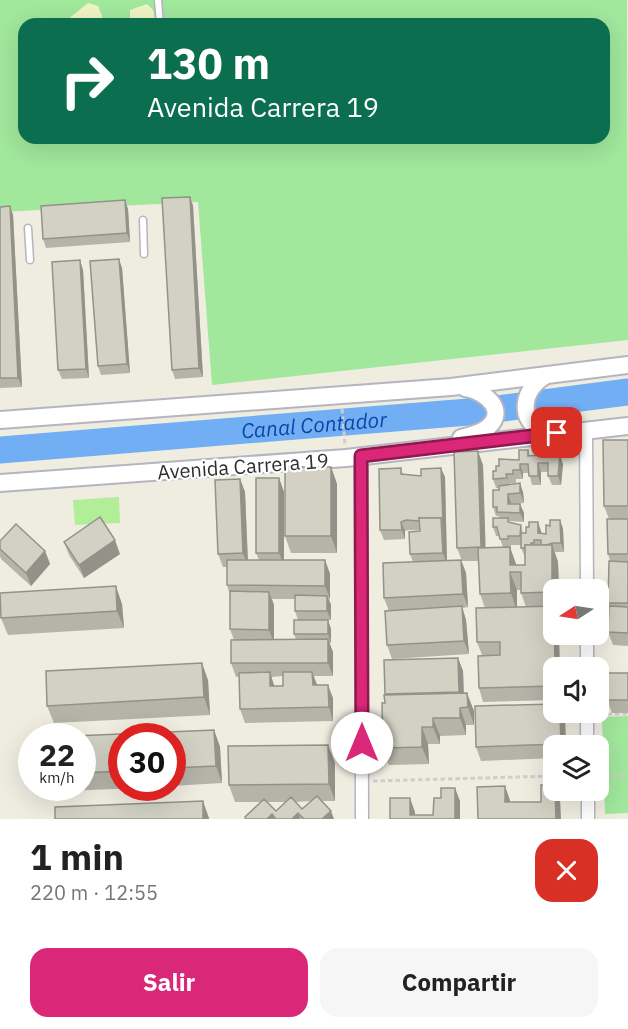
<!DOCTYPE html>
<html lang="es">
<meta charset="utf-8">
<style>
body{margin:0;font-family:"IBM Plex Sans",sans-serif;background:#f6f6f6;color:#222;height:100vh;display:flex;flex-direction:column;font-size:22px;white-space:nowrap}
*{box-sizing:border-box;margin:0}
p{font-size:20px;color:#767676}
.icon{flex:none;width:33px;height:33px;fill:none;stroke:currentColor;stroke-width:2;stroke-linecap:round;stroke-linejoin:round}
.map{position:relative;height:819px;overflow:hidden}
.details{display:flex;flex-direction:column;background:#fff;flex:1}
.details>*{flex:none}
.banner{position:absolute;left:18px;top:18px;width:592px;height:126px;border-radius:18px;box-shadow:0 6px 24px #0002;background:#0b6e4f;color:#fff;overflow:hidden}
.needle{width:39px;rotate:258deg}
.buttons{position:absolute;left:543px;top:579px;display:grid;gap:12px}
.buttons a{display:grid;place-items:center;width:66px;height:66px;border-radius:12px;background:#fff;box-shadow:0 6px 24px #0002;font-size:30px}
.speed{position:absolute;left:18px;top:723px;display:flex;gap:12px;font-size:30px;font-weight:700;text-align:center}
.speed>*{display:grid;place-content:center;width:78px;height:78px;border-radius:50%;background:#fff;box-shadow:0 6px 24px #0002;line-height:1}
.speed small{font-size:15px;font-weight:400}
.speed .limit{border:9px solid #d22;background:#fff;color:#111}
.pin{position:absolute;display:grid;place-items:center;width:51px;height:51px;color:#fff;margin:-26px;border-radius:12px;box-shadow:0 3px 9px #0006}
.me{position:absolute;width:66px;margin:-33px;rotate:0deg;stroke-linejoin:round;filter:drop-shadow(0 0 4px #0008)}
.turn{display:flex;align-items:center;gap:21px;height:126px;padding:0 30px;font-size:27px}
.turn .icon{width:78px;height:78px;stroke-width:2.5}
.turn b{display:block;font-size:42px;line-height:51px}
.round{display:grid;place-items:center;flex:none;width:63px;height:63px;border-radius:18px;background:#f6f6f6}
.headline{display:flex;align-items:center;justify-content:space-between;height:102px;padding:0 30px}
h1{font-size:36px;font-weight:700;line-height:45px}
.button{display:flex;gap:12px;margin-top:auto;padding:12px 30px}
.button a{flex:1;height:69px;border-radius:18px;background:#db2777;color:#fff;font-size:24px;font-weight:700;line-height:69px;text-align:center}
.button a+a{background:#f6f6f6;color:#222}
.map>svg:first-child{display:block}
</style>
<div class="map">
<svg width="628" height="819" viewBox="0 0 628 819">
<rect width="100%" height="100%" fill="#efede0"/>
<!-- green -->
<g fill="#a1e79c" fill-rule="evenodd">
<path d="M0 0H627L628 340 212 385 198 202 0 212ZM24 24H604V138H24Z"/>
<polygon points="628,716 628,813 605,814 602,717"/>
</g>
<!-- sand -->
<g fill="#eef4c4">
<polygon points="88,3 98,6 102,16 102,22 99,24 62,24"/>
<polygon points="147,4 153,10 156,24 135,24 130,18 130,10"/>
</g>
<!-- pitch -->
<polygon fill="#b2ee98" points="119,497 120,523 75,525 73,500"/>
<g fill="none" stroke-linecap="round" stroke-linejoin="round">
<!-- river -->
<path stroke="#72aef3" stroke-width="27" id="s1" d="M0 450 481 411 628 392"/>
<!-- lane casing -->
<g stroke="#b5b4c1" stroke-width="9">
<g id="lane">
<polyline points="158,0 160,24"/>
<polyline points="143,220 144,254"/>
<polyline points="28,228 30,260"/>
</g>
</g>
<!-- street casing -->
<g stroke="#b5b4c1" stroke-width="15">
<g id="street">
<polyline points="586,431 587,590"/>
<polyline points="361,456 362,819"/>
<polyline points="587,634 587,668"/>
<polyline points="587,712 587,746"/>
<polyline points="588,790 588,819"/>
</g>
</g>
<!-- secondary casing -->
<g stroke="#b5b4c1" stroke-width="20">
<g id="secondary">
<path d="M545 376C519 391 517 428 552 433"/>
<polyline points="0,420 451,387 628,365"/>
<path d="M461 438C469 436 477 434 484 430 510 413 487 391 465 388"/>
<polyline points="0,483 346,458 628,426"/>
</g>
</g>
<!-- path -->
<g stroke="#cdcdcd" stroke-width="3" stroke-dasharray="4.5 3" stroke-linecap="butt">
<polyline points="342,409 345,444"/>
<polyline points="600,714 628,714"/>
<polyline points="598,776 628,775"/>
<polyline points="373,781 554,776"/>
</g>
<!-- lane -->
<use href="#lane" stroke="#fff" stroke-width="6"/>
<!-- street -->
<use href="#street" stroke="#fff" stroke-width="12"/>
<!-- secondary -->
<use href="#secondary" stroke="#fff" stroke-width="16"/>
</g>
<!-- wall -->
<g fill="#b5b4a9" fill-rule="evenodd">
<polygon points="190,197 193,206 203,377 175,379 172,370"/>
<polygon points="0,207 13,215 22,387 0,388"/>
<polygon points="128,209 130,242 46,248 43,239"/>
<polygon points="122,268 130,373 101,375 98,366"/>
<polygon points="83,270 89,378 62,379 58,370"/>
<polygon points="628,440 628,646 613,645 608,632 609,606 608,603 610,561 608,554 609,519 604,506"/>
<path d="M528 450 530 456 550 455 563 464 561 485H552L548 476V472H541V485H532L529 473H523V479H516V483H510V484L523 492 524 503 511 504H520L524 513V522L509 521 510 523 521 525 523 533 541 531 542 533 546 534 550 526 560 520 563 529 564 552H555L558 562 559 590H554V700L483 702 479 688 482 655 477 642 485 608 480 594 479 561H462L457 548 483 465 485 547H503L499 536H496L493 527 499 518V516H496L493 507 499 488H496L493 479 499 466 519 460ZM511 545H521V548L525 557V565H516L510 548H511ZM517 590H521V593L526 607H517Z"/>
<polygon points="331,467 337,484 337,553 291,553 285,536"/>
<polygon points="401,468 403,475 445,477 447,561 461,560 466,573 468,607 462,608 466,620 469,654 392,659 387,645 389,611 384,598 413,562 410,554 420,531 420,530 409,530 405,531 405,539 384,540 380,530"/>
<path d="M279 478 284 492V560H325L330 574V599H329L331 605V620H328L331 629V643H329L333 652V676H314L317 685 333 698V721L245 723 240 709 239 677H236L231 663 234 640 230 629V595L227 585V567H223L218 554 240 479 245 492 248 560H259L256 553ZM272 599H295V611L298 620 294 634 296 639 274 640V605ZM283 676V686H274L271 677Z"/>
<polygon points="0,541 45,551 50,564 31,586 1,559 0,556"/>
<polygon points="64,542 120,554 84,578 69,555"/>
<polygon points="122,604 124,628 8,635 1,618"/>
<polygon points="458,658 463,671 464,693 474,711 474,725 466,725 466,735 440,736 440,744 428,744 429,764 389,765 383,748 385,694"/>
<polygon points="628,673 628,713 612,713 607,700"/>
<polygon points="208,680 210,715 54,723 47,706"/>
<polygon points="565,717 566,746 554,746 554,758 481,761 476,747"/>
<polygon points="214,730 220,747 222,783 172,786 172,736 122,736 122,788 139,788 66,791 65,788 82,788 82,736"/>
<path d="M335 763V801H322L334 819H245V817L261 802H235L229 785ZM311 801 302 809 295 802ZM267 802H286L276 811Z"/>
</g>
<!-- shaded-wall -->
<g fill="#939289">
<polygon points="190,197 193,206 203,377 199,368"/>
<polygon points="125,200 128,209 130,242 127,233"/>
<polygon points="10,206 13,215 22,387 18,378"/>
<polygon points="119,259 122,268 130,373 127,364"/>
<polygon points="80,260 83,270 89,378 86,369"/>
<polygon points="478,451 483,465 486,560 481,547"/>
<polygon points="560,455 563,464 561,485 558,476"/>
<polygon points="538,463 541,472 541,485 538,476"/>
<polygon points="520,464 523,473 523,479 520,470"/>
<polygon points="331,467 337,484 337,553 331,536"/>
<polygon points="441,468 445,477 447,566 443,553"/>
<polygon points="279,478 284,492 284,566 279,553"/>
<polygon points="240,479 245,492 248,566 243,553"/>
<polygon points="520,483 523,492 524,503 520,493"/>
<polygon points="508,494 511,503 511,513 508,504"/>
<polygon points="520,504 524,513 524,522 520,513"/>
<polygon points="560,520 563,529 564,552 561,543"/>
<polygon points="401,522 405,531 405,539 402,530"/>
<polygon points="538,522 541,531 542,542 538,533"/>
<polygon points="115,540 120,554 84,578 79,565"/>
<polygon points="552,545 558,562 559,590 554,590 554,595 552,592"/>
<polygon points="510,547 516,564 516,572 510,565"/>
<polygon points="45,551 50,564 31,586 26,573"/>
<polygon points="325,560 330,574 330,599 325,586"/>
<polygon points="461,560 466,573 468,607 463,594"/>
<polygon points="510,572 517,590 517,611 511,593"/>
<polygon points="116,586 122,604 124,628 117,611"/>
<polygon points="269,592 274,605 274,643 269,630"/>
<polygon points="327,596 331,605 331,620 327,611"/>
<polygon points="462,606 466,620 469,654 464,641"/>
<polygon points="328,620 331,629 331,643 328,634"/>
<polygon points="554,634 559,634 560,668 555,668"/>
<polygon points="328,639 333,652 333,676 328,663"/>
<polygon points="458,658 463,671 464,705 459,692"/>
<polygon points="202,663 208,680 210,715 204,697"/>
<polygon points="270,672 274,685 275,700 270,686"/>
<polygon points="312,672 317,685 313,685"/>
<polygon points="328,685 333,698 333,721 329,707"/>
<polygon points="467,693 474,711 474,725 468,707"/>
<polygon points="460,708 466,725 466,735 460,718"/>
<polygon points="560,712 563,712 565,717 566,746 561,746 561,744"/>
<polygon points="433,718 440,736 440,744 433,727"/>
<polygon points="422,727 428,744 429,764 422,747"/>
<polygon points="214,730 220,747 222,783 216,766"/>
<polygon points="328,745 335,763 335,801 329,784"/>
<polygon points="505,786 510,800 510,816 505,802"/>
<polygon points="455,788 460,801 460,819 455,819"/>
<polygon points="555,790 557,790 560,798 561,819 556,819"/>
<polygon points="410,798 415,812 415,819 410,815"/>
<polygon points="203,801 209,818 209,819 203,819"/>
<polygon points="331,811 334,819 322,819"/>
<polygon points="298,813 300,819 292,819"/>
<polygon points="272,814 274,819 267,819"/>
</g>
<!-- building -->
<g fill="#d2d1c4" stroke="#939289" stroke-width="1.5">
<polygon points="190,197 199,368 172,370 162,198"/>
<polygon points="125,200 127,233 43,239 41,206"/>
<polygon points="10,206 18,378 0,378 0,207"/>
<polygon points="119,259 127,364 98,366 90,261"/>
<polygon points="80,260 86,369 58,370 52,262"/>
<polygon points="603,440 628,440 628,506 604,506"/>
<polygon points="539,449 548,449 548,455 560,455 558,476 548,476 548,463 538,463 538,476 529,476 528,464 520,464 520,470 513,470 513,474 506,474 507,478 493,479 493,471 496,471 496,466 499,466 499,459 519,460 519,450 528,450 528,456 539,455"/>
<polygon points="478,451 481,547 457,548 454,452"/>
<rect x="285" y="467" width="46" height="69"/>
<polygon points="401,468 401,474 421,476 421,469 441,468 443,522 441,518 419,518 420,521 406,520 401,522 402,530 380,530 379,469"/>
<rect x="256" y="478" width="23" height="75"/>
<polygon points="240,479 243,553 218,554 215,480"/>
<polygon points="520,483 520,493 508,494 508,504 520,504 520,513 497,512 497,507 493,507 493,490 499,490 499,486"/>
<polygon points="100,517 115,540 79,565 64,542"/>
<polygon points="419,518 441,518 443,553 410,554 409,532 420,531"/>
<polygon points="493,518 508,518 508,522 521,525 520,536 508,536 508,539 500,539 497,527 493,527"/>
<polygon points="607,519 628,519 628,554 608,554"/>
<polygon points="550,520 560,520 561,543 553,543 549,544 549,545 541,545 541,540 534,540 534,543 531,543 531,545 525,545 525,548 521,548 521,533 526,533 526,527 529,527 529,522 538,522 538,533 546,534 546,525 550,526"/>
<polygon points="16,524 45,551 26,573 0,549 0,541"/>
<polygon points="525,545 552,545 552,592 521,593 521,572 510,572 511,593 480,594 478,548 510,547 510,565 525,565"/>
<polygon points="227,560 325,560 325,586 227,585"/>
<polygon points="461,560 463,594 384,598 383,563"/>
<polygon points="609,561 628,562 628,603 608,603"/>
<polygon points="116,586 117,611 1,618 0,593"/>
<polygon points="230,591 269,592 269,630 230,629"/>
<polygon points="295,595 327,596 327,611 295,611"/>
<polygon points="462,606 464,641 387,645 385,611"/>
<polygon points="554,606 555,668 554,668 554,686 479,688 478,656 500,655 500,642 477,642 476,608"/>
<polygon points="609,606 628,607 628,633 608,632"/>
<rect x="294" y="620" width="34" height="14"/>
<polygon points="328,639 328,663 231,663 231,640"/>
<polygon points="458,658 459,692 385,694 384,660"/>
<polygon points="202,663 204,697 47,706 46,671"/>
<polygon points="270,672 270,686 283,686 283,672 312,672 313,685 328,685 329,707 240,709 239,673"/>
<rect x="607" y="673" width="21" height="27"/>
<polygon points="467,693 468,707 460,708 460,718 433,718 433,727 422,727 422,747 383,748 382,703 385,703 384,695"/>
<polygon points="554,704 554,712 560,712 561,744 476,747 475,706"/>
<polygon points="214,730 216,766 172,768 172,736 122,736 122,771 82,773 82,736 73,736"/>
<polygon points="328,745 329,784 229,785 228,746"/>
<polygon points="541,785 554,785 554,790 555,790 556,819 478,819 477,787 505,786 505,802 541,802"/>
<polygon points="441,788 455,788 455,819 390,819 390,798 410,798 410,815 433,815 434,798 441,798"/>
<polygon points="317,796 331,811 322,819 304,819 298,813 292,819 276,819 272,814 267,819 246,819 245,817 264,799 276,811 291,797 302,809"/>
<polygon points="203,801 203,819 55,819 55,807"/>
</g>
<g fill="none" stroke-linecap="round" stroke-linejoin="round">
<!-- route casing -->
<g stroke="#8e194d" stroke-width="15">
<polyline id="route" points="362,743 361,456 557,433"/>
</g>
<!-- route -->
<use href="#route" stroke="#db2777" stroke-width="10"/>
</g>
<g text-anchor="middle" dominant-baseline="central" stroke-width="4.5" stroke-linejoin="round" paint-order="stroke">
<!-- street labels -->
<g font-size="20" fill="#2e2e2e" stroke="#fff">
<text transform="translate(243 466) rotate(-4)">Avenida Carrera 19</text>
</g>
<!-- water labels -->
<g font-size="21" font-style="italic" fill="#0a46a6" stroke="#fff">
<text stroke="none"><textPath href="#s1" startOffset="315">Canal Contador</textPath></text>
</g>
</g>
</svg>
<div class="buttons">
<a><svg class="needle" viewBox="-14 -14 28 28"><path d="M0-13l5 13h-10z" fill="#e53935"/><path d="M0 13l5-13h-10z" fill="#767676"/></svg></a>
<a><svg class="icon" aria-label="sound" viewBox="0 0 24 24"><path d="M4 9h4l5-4v14l-5-4H4zM17 9q2 3 0 6"/></svg></a>
<a><svg class="icon" aria-label="layers" viewBox="0 0 24 24"><path d="M12 4l9 5-9 5-9-5zM3 14l9 5 9-5"/></svg></a>
</div>
<div class="speed"><div>22<small>km/h</small></div><div class="limit">30</div></div>
<div class="pin" style="left:557px;top:433px;background:#d93025"><svg class="icon" aria-label="arrive" viewBox="0 0 24 24"><path d="M6 21V4h12l-3 4 3 4H6"/></svg></div>
<svg class="me" style="left:362px;top:743px" viewBox="-20 -20 40 40"><circle r="19" fill="#fff"/><path d="M0-13L10 11 0 6-10 11z" fill="#db2777"/></svg>
<div class="banner">
<div class="turn"><svg class="icon" aria-label="right" viewBox="0 0 24 24"><path d="M7 20v-9h11M14 6l5 5-5 5"/></svg><div><b>130 m</b>Avenida Carrera 19</div></div>
</div>
</div>
<section class="details">
<div class="headline"><div><h1>1 min</h1><p>220 m · 12:55</p></div><a class="round" style="background:#d93025;color:#fff"><svg class="icon" aria-label="close" viewBox="0 0 24 24"><path d="M6 6l12 12M18 6L6 18"/></svg></a></div>
<div class="button"><a>Salir</a><a>Compartir</a></div>
</section>
